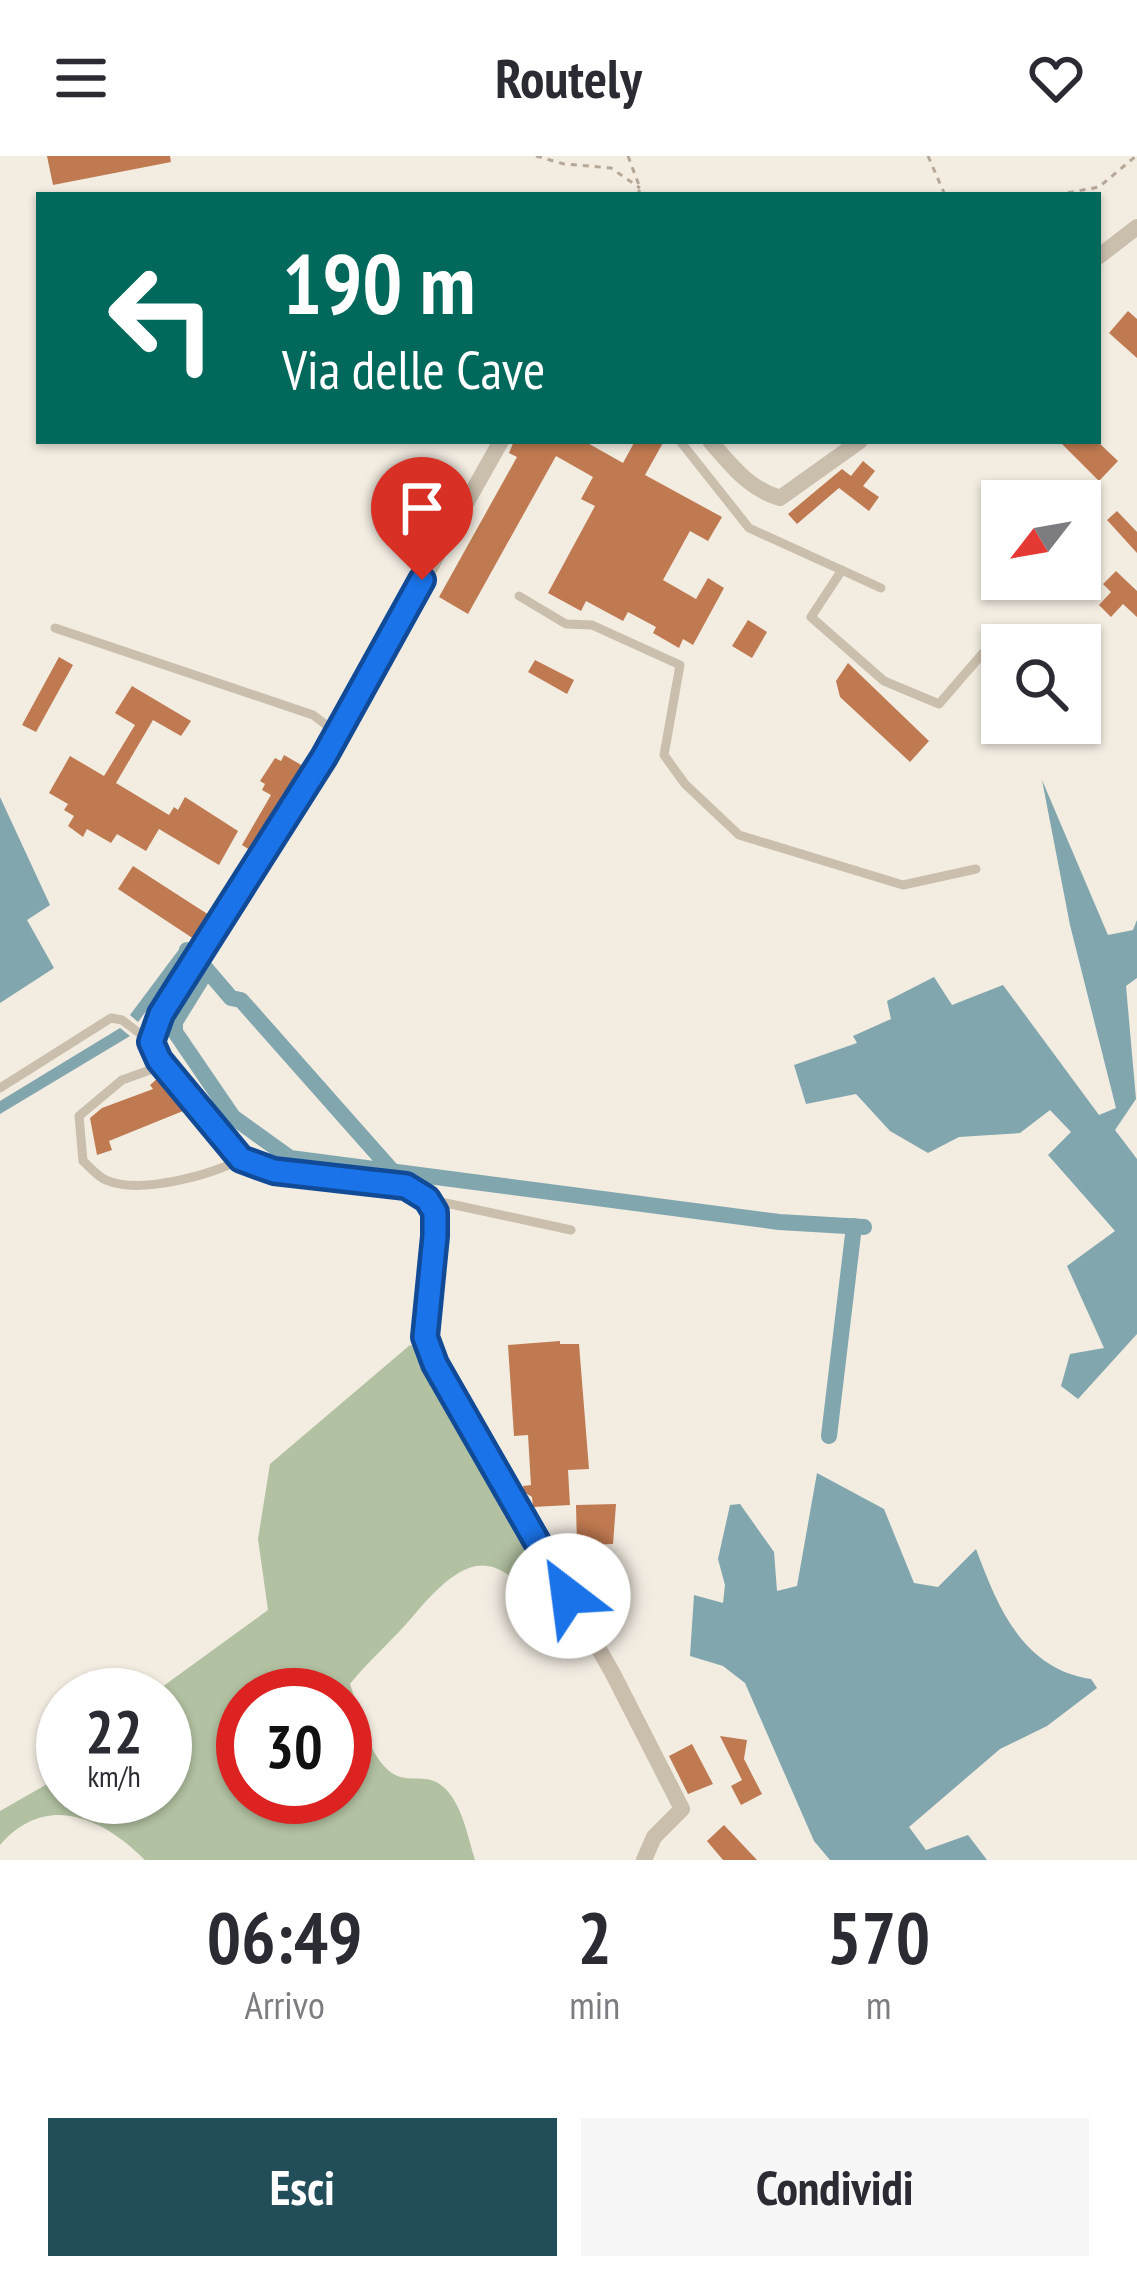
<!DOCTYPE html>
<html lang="it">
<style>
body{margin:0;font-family:"PT Sans Narrow",sans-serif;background:#f7f7f7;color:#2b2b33;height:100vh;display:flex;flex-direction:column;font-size:45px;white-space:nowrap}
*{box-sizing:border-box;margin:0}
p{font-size:39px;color:#7c7c81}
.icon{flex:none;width:66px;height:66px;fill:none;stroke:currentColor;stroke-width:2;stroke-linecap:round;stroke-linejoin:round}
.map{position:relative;height:1704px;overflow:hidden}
.side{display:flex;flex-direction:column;background:#fff;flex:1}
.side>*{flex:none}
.guide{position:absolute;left:36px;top:36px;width:1065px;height:252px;border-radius:0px;box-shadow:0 3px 9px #0004;background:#00695c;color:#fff;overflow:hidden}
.needle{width:78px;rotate:239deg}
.tools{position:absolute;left:981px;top:324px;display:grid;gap:24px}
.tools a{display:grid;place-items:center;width:120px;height:120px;border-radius:0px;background:#fff;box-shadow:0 3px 9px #0004;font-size:60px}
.speed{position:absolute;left:36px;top:1512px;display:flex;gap:24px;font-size:60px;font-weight:700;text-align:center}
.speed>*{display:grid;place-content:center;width:156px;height:156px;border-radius:50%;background:#fff;box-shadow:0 3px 9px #0004;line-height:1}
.speed small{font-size:30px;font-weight:400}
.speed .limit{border:18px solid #d22;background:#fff;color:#111}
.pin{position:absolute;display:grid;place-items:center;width:102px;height:102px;color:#fff;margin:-123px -51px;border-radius:50% 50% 50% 0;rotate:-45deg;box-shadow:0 0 12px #0007}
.pin .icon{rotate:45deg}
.me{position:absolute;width:132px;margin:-66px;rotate:330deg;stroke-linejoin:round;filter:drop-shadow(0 0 9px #0008)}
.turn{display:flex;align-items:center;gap:42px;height:252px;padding:0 48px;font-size:54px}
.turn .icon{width:156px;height:156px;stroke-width:2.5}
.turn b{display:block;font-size:84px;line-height:102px}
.eta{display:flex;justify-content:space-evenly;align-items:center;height:204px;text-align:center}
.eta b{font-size:72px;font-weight:700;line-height:84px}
.primary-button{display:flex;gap:24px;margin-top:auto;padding:24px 48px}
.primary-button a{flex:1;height:138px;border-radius:0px;background:#224e59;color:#fff;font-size:48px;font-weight:700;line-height:138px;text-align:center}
.primary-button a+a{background:#f7f7f7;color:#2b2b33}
header{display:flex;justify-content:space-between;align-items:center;height:156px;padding:0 48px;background:#fff;font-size:54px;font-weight:700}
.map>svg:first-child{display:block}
</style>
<header><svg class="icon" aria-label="menu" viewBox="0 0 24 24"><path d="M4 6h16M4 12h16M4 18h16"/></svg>Routely<svg class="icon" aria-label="heart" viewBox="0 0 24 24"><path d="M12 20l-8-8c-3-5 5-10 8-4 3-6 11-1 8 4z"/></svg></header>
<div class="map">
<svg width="1137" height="1704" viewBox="0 0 1137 1704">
<rect width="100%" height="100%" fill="#f2ece1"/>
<!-- green -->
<path fill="#b2c1a1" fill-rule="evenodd" d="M410 1189 419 1193 566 1460 549 1465C498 1391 470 1393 414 1459 394 1483 370 1503 350 1528 359 1553 367 1595 387 1613 401 1627 415 1620 431 1624 460 1633 467 1679 475 1704H145C102 1661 46 1636 0 1689V1655L63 1619V1641H165V1539H151L268 1454 258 1383 270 1308ZM243 1539H345V1641H243Z"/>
<!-- water -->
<g fill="#81a6ae">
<polygon points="1042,624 1108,779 1133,774 1137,764 1137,822 1126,830 1136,943 1115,974 1137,1003 1137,1178 1078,1243 1061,1230 1070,1198 1104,1192 1067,1110 1115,1075 1048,999 1071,976 1050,954 1020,977 959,981 928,997 890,975 856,938 806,948 794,909 857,887 853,880 891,863 887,845 934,821 952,849 1003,829 1099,959 1116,952 1070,769"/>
<polygon points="0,641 50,749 27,764 54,812 0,847"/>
<polygon points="183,788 191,792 190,796 138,866 130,859"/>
<polygon points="120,872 130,880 0,958 0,945"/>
<path d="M817 1317 884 1353 914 1427 938 1431 976 1393C998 1452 1023 1513 1091 1523L1097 1532 1047 1570 1000 1593 909 1671 926 1694 968 1679 987 1704H830L814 1685 745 1527 723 1510 690 1500 694 1439 723 1447 725 1429 718 1403 730 1349 740 1348 774 1396 777 1435 797 1430Z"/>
</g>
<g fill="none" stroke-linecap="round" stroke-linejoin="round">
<!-- canal -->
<g stroke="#81a6ae" stroke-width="16">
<polyline points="187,794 207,814 175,866 175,876 233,961 290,1002 779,1066 864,1071"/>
<polyline points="207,814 231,842 241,844 395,1018"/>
<polyline points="829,1280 854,1070"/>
</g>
</g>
<!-- building -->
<g fill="#c07a51">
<polygon points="47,0 170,0 171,6 53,29"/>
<polygon points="1128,155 1137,163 1137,202 1109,177"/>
<polygon points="514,285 584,285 623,307 635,285 664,285 645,319 722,361 708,385 690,375 663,424 696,443 708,422 724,432 693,489 683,483 679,492 653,477 656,471 628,456 623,465 586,445 581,455 548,437 595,350 581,343 593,321 556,300 468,458 439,441 517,301 509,297"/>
<polygon points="1059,285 1097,285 1118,305 1099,325"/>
<polygon points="863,305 875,315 863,330 879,341 869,355 839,332 797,368 788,358 842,313 851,320"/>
<polygon points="1117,355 1137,376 1137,397 1107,364"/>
<polygon points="1116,415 1137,435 1137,461 1123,448 1111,461 1099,449 1111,436 1103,428"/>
<polygon points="748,464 767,476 752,502 732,490"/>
<polygon points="59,501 73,509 36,576 22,569"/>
<polygon points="535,504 574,524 567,538 528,516"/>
<polygon points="848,507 929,585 910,606 840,541 836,525"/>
<polygon points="132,530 191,565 181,580 153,564 116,627 169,659 174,651 178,654 185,641 238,675 219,709 159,673 146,695 117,678 111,687 87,673 83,681 68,670 74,660 64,654 68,648 49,637 70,600 104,620 135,569 115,557"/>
<polygon points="284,599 303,610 250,694 242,689 271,639 262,634 265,628 260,625 275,602 281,605"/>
<polygon points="133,710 209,759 194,783 118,733"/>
<polygon points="158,922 183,955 109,985 112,994 97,999 90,962 102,952 153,933 150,929"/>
<polygon points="560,1185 560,1188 579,1188 589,1313 568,1314 570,1349 533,1351 532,1341 524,1336 523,1330 531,1329 528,1279 514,1280 508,1189"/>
<polygon points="616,1348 613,1388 577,1389 576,1349"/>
<polygon points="720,1580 747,1584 744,1603 762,1638 741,1649 731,1630 742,1624"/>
<polygon points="692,1588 713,1628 688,1638 669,1600"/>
<polygon points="724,1669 757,1704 723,1704 707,1685"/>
</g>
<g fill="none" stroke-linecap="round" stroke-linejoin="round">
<!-- path -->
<g stroke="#b6a897" stroke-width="3" stroke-dasharray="6 6" stroke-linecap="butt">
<polyline points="536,0 564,8 611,12 640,32"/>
<polyline points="628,0 640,32 638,39"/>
<polyline points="928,0 945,39"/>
<polyline points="1056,39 1099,31 1136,0"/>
</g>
<!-- lane -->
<g stroke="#cabead" stroke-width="9">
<polyline points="680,285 749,372 881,432"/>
<polyline points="842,414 811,461 884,525 939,548 983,497"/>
<polyline points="519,440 566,468 592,469 680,509 664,599 685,628 739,679 903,729 976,713"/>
<polyline points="55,472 313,559 337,577"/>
<path d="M164 909 122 924 79 960 83 1005C90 1011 98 1021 106 1024 139 1039 211 1019 241 1003"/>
<polyline points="0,932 111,862 122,864 151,886"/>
<polyline points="427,1043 571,1074"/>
</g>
<!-- street -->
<g stroke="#cabead" stroke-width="16">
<polyline points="1098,101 1137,71"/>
<path d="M501 285 324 601 161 858 151 886 159 904C177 925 224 991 243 1003 295 1036 399 999 435 1056L426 1181 435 1208 612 1516 682 1653 654 1681 644 1704"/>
<path d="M710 285C731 309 749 333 780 342L860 285"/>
</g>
</g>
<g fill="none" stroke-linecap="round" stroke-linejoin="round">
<!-- route casing -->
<g stroke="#114b97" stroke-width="30">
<polyline id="route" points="422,424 324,601 161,858 151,886 159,904 241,1003 274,1015 406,1030 427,1043 435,1056 435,1080 425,1181 435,1208 568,1440"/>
</g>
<!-- route -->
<use href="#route" stroke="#1a73e8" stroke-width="21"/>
</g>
</svg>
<div class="tools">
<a><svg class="needle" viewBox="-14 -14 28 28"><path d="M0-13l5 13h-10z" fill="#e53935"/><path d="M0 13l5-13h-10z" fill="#7c7c81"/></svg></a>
<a><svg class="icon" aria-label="search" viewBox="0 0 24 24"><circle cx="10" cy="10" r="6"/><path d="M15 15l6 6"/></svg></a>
</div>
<div class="speed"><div>22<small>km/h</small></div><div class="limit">30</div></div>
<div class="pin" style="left:422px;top:424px;background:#d93025"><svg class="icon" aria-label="arrive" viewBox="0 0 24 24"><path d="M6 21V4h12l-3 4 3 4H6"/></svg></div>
<svg class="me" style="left:568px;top:1440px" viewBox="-20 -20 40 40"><circle r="19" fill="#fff"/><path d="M0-13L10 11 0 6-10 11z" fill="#1a73e8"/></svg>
<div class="guide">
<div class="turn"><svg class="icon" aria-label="left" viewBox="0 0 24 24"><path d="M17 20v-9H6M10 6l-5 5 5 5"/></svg><div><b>190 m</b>Via delle Cave</div></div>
</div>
</div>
<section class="side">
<div class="eta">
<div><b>06:49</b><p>Arrivo</p></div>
<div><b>2</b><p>min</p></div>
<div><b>570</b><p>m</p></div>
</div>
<div class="primary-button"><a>Esci</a><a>Condividi</a></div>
</section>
